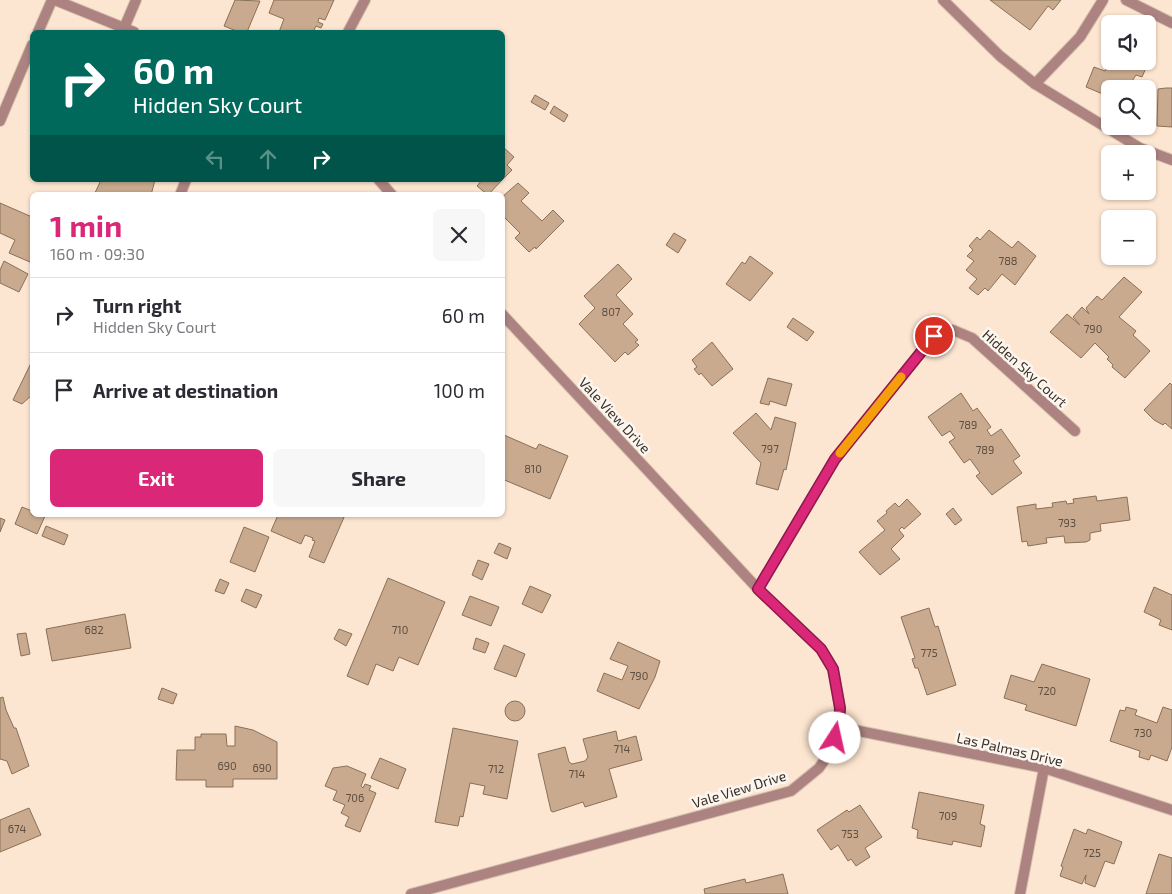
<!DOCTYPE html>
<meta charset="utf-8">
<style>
body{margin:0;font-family:"Exo 2",sans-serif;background:#f7f7f7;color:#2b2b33;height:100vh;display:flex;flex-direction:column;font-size:19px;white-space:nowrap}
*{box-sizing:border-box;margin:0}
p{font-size:16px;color:#7c7c81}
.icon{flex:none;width:28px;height:28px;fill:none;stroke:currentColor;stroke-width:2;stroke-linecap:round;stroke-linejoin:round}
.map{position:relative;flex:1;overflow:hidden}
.details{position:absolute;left:30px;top:192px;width:475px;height:325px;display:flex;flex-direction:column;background:#fff;border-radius:8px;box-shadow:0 1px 4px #0004}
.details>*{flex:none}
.top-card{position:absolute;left:30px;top:30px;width:475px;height:152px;border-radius:8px;box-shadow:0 1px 4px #0004;background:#00695c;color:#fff;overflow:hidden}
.buttons{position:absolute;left:1101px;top:15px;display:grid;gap:10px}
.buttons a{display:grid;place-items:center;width:55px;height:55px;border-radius:8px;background:#fff;box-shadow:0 1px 4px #0004;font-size:25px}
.pin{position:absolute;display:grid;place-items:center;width:42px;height:42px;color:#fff;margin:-21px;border:2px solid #fff;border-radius:50%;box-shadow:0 1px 5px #0007}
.me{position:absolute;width:55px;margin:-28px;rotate:10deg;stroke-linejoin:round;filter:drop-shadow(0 0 4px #0008)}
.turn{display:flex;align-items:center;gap:18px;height:105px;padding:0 20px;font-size:22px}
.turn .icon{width:65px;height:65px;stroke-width:2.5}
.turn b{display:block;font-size:35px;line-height:42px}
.lanes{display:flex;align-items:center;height:48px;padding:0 20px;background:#0003;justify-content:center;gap:25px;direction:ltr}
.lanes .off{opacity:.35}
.round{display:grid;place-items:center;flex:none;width:52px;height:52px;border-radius:8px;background:#f7f7f7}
.overview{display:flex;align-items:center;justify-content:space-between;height:85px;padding:0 20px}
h1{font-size:30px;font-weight:700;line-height:38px;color:#db2777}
.button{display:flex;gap:10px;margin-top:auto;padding:10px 20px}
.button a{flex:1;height:58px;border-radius:8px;background:#db2777;color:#fff;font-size:20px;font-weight:700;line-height:58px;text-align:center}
.button a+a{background:#f7f7f7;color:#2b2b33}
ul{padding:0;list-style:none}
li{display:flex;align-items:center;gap:15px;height:75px;padding:0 20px;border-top:1px solid #e1e1e2}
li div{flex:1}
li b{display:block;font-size:19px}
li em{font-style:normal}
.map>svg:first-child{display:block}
</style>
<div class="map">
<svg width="1172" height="894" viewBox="0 0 1172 894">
<rect width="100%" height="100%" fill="#fde6d1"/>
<!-- building -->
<g fill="#c9aa8e" stroke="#897059">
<polygon points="235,0 260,1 247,32 239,32 224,26"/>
<polygon points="274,0 334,0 325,20 319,18 318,22 323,24 321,28 316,26 313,32 279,32 284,19 269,13"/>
<polygon points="990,0 1061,0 1053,10 1048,6 1030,30"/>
<polygon points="1110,45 1110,61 1146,61 1143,67 1146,68 1142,77 1136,75 1127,89 1110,89 1110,97 1086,87 1094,67 1105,71 1108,63 1104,62"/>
<polygon points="1148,48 1153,50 1149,60 1148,60"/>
<polygon points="1166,88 1172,88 1172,127 1157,126 1158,89"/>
<polygon points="535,95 549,103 545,110 531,102"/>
<polygon points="554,106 568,115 564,122 550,113"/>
<polygon points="502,142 505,144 503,147 514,157 507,165 512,170 502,180"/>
<polygon points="101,180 155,180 151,195 94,195"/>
<polygon points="482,180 502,180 488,195 477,186"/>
<polygon points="518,183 529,193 521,201 542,221 553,210 564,221 536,249 535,247 529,252 515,238 520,233 502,215 502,197"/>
<polygon points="0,203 32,217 32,258 30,262 9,253 15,240 0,233"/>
<polygon points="989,230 1012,248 1018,241 1036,256 1015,285 1002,274 988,291 985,288 978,295 969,288 977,279 966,270 974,261 967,256 973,250 969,246 977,237 980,240"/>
<polygon points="674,233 686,240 678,253 666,245"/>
<polygon points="750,256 773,273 750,301 726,284 742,262 745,264"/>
<polygon points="4,261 28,274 19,292 0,283 0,270"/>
<polygon points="618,264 632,279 616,295 633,314 623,324 638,340 635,342 639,345 628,355 625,352 615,362 579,324 595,308 584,296"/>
<polygon points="1124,277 1142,292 1119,317 1136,331 1133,335 1150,351 1125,378 1112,367 1113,365 1107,359 1109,357 1095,343 1081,358 1050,332 1067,314 1080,325 1073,317 1082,307 1089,314 1086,308 1097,296 1102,300"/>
<polygon points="793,318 814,332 807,341 787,327"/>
<polygon points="712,342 733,369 712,386 701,373 699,375 694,369 697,367 692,360"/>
<polygon points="32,361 32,395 22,404 13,400"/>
<polygon points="768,378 792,384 786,406 770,401 769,405 760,403"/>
<polygon points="1170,383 1172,385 1172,429 1165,423 1163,425 1154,420 1144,410"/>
<polygon points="961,393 973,411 977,408 991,427 987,430 991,436 1001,429 1020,456 1013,461 1022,473 992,495 976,476 980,473 970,459 964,463 949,442 955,438 950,431 942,436 928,417"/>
<polygon points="756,413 771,430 775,417 796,423 786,470 784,469 778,490 756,484 761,463 733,433"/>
<polygon points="504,435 536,449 539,444 568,456 550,499 502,479"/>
<polygon points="1096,496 1097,501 1127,497 1130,520 1100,524 1101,531 1090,533 1090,540 1086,542 1065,543 1064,536 1046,538 1047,543 1028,546 1027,541 1022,542 1017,507 1036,504 1036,509 1053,507 1052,503 1066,501 1067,504 1074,503 1073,499"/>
<polygon points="907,499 921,514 904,529 902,527 899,530 904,536 891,549 900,559 880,575 859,552 885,530 877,521 887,513 886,511 895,503 899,507"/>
<polygon points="22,507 32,511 32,515 45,516 37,534 15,524"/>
<polygon points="953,508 962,520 955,525 946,514"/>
<polygon points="278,515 345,515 324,563 309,557 315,541 312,540 313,538 305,535 301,544 271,531"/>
<polygon points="0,518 5,520 0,532"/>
<polygon points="46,526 68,535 64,545 42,536"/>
<polygon points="244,527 269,537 255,572 230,562"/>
<polygon points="499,543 511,548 507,559 494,553"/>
<polygon points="478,560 489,564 482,580 472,575"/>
<polygon points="388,578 445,602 418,665 399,657 393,671 376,664 368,685 347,676"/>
<polygon points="220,579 229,583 224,594 215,591"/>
<polygon points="530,586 551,595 542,613 522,604"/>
<polygon points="1154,587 1172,595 1172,630 1159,625 1161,620 1144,612"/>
<polygon points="246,589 262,595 256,608 241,601"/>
<polygon points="470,596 499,607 491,626 462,615"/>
<polygon points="929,608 935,627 938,626 956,685 927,695 918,668 915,668 912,659 915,658 901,617"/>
<polygon points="125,614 131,648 52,661 46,629"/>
<polygon points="339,629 352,634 346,646 334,639"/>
<polygon points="26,633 30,654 21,656 17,634"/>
<polygon points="476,638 489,643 485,653 473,649"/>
<polygon points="618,642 660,661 655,677 639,709 597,691 604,673 622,680 628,666 610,659"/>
<polygon points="504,645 525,654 516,677 494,669"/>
<polygon points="1042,664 1090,679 1076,726 1025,710 1027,705 1004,698 1011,675 1034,682"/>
<polygon points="162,688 177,694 173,704 158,699"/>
<polygon points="3,697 6,710 14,728 16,728 29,766 12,774 7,761 0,759 0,698"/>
<circle cx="515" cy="711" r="10"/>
<polygon points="1126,707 1137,710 1135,715 1157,723 1163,707 1172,710 1172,747 1167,761 1151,755 1149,760 1139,757 1140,751 1110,741 1120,710 1125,711"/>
<polygon points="235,726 253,730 277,742 277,779 233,779 233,787 206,787 206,780 176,780 177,750 195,750 195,737 201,737 201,734 226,734 227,746 235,746"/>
<polygon points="453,728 518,741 507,799 483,794 485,786 470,783 463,817 460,816 458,826 435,822"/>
<polygon points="616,731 618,741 636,736 642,760 609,769 617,797 585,807 583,802 553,812 551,811 538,754 565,747 569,762 572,764 585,761 588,757 583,739"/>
<polygon points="380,758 406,769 398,789 371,778"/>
<polygon points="347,766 366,774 361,786 363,788 365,784 371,786 369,790 376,793 360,832 345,826 349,817 341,813 345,805 333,800 337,791 325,786 333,768"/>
<polygon points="919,792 984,805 980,824 985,826 981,847 953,841 952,845 917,838 918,830 912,828"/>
<polygon points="860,805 882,837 865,848 870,857 856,866 851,859 848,861 838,845 831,850 817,830 847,810 849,812"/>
<polygon points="29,808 41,835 0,852 0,820"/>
<polygon points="1074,829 1086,834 1088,829 1122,842 1114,864 1105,861 1095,887 1085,883 1086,875 1082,884 1060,876 1063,867 1061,866"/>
<polygon points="1159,854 1172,858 1172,894 1146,894"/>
<polygon points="783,874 788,894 705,894 704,889 745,879 746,883"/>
</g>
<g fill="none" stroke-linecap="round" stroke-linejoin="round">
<!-- service casing -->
<g stroke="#d6c2af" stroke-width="12">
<polyline id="service" points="180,195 186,180"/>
</g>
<!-- minor casing -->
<g stroke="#d6c2af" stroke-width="12">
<g id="minor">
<polyline points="943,0 1000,56 1035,84 1140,148 1172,160"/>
<polyline points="1126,0 1172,23"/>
<polyline points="124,28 136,0"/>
<polyline points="38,32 52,0"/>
<polyline points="348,32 365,0"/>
<polyline points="1035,84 1080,37 1103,0"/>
<polyline points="0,121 32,45"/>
<polyline points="758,589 835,459 934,336 953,330 972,338 1075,431"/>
<polyline points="1020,894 1044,768"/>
</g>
</g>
<!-- tertiary casing -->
<g stroke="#d6c2af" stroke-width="12">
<g id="tertiary">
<polyline points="55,0 134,32"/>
<polyline points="379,180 392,195"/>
<polyline points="839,727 1044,768 1172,810"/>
<polyline points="411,894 791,791 819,768 832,749 839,727 840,708 833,669 821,649 758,589 502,314"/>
</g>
</g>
<!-- service -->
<use href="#service" stroke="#ac8380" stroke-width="10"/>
<!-- minor -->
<use href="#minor" stroke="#ac8380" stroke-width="10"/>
<!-- tertiary -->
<use href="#tertiary" stroke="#ac8380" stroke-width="10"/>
</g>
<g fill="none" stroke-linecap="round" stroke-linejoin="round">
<!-- route casing -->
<g stroke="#8e194d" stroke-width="12">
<polyline id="route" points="835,738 839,727 840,708 833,669 821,649 758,589 835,459 934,336"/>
</g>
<!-- route -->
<use href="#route" stroke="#db2777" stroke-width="9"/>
<!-- slow -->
<polyline stroke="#f59e0b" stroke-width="9" points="840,453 901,377"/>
</g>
<g text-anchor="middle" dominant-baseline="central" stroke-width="5" stroke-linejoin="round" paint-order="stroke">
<!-- number labels -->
<g font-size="11" fill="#5e4e40">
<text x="1008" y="260">788</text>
<text x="611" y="311">807</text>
<text x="1093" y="328">790</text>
<text x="968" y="424">789</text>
<text x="770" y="448">797</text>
<text x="985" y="449">789</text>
<text x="533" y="468">810</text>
<text x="1067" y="522">793</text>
<text x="94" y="629">682</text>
<text x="400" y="629">710</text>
<text x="929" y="652">775</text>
<text x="639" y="675">790</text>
<text x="1047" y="690">720</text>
<text x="1143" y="732">730</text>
<text x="622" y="748">714</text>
<text x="227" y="765">690</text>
<text x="262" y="767">690</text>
<text x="496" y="768">712</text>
<text x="577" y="773">714</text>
<text x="355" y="797">706</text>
<text x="948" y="815">709</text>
<text x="17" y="828">674</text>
<text x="850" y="833">753</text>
<text x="1092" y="852">725</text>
</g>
<!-- street labels -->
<g font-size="14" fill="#3b3026" stroke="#fcf6f1">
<text transform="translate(1025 368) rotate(42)">Hidden Sky Court</text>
<text transform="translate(615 415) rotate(47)">Vale View Drive</text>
<text transform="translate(1010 749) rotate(13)">Las Palmas Drive</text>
<text transform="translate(739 789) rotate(-17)">Vale View Drive</text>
</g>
</g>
</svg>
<div class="buttons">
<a><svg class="icon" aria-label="sound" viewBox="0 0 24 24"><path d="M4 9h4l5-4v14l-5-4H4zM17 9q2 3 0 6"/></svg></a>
<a><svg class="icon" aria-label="search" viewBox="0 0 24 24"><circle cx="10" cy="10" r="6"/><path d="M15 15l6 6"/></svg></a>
<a>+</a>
<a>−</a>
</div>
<div class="pin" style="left:934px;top:336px;background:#d93025"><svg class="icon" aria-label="arrive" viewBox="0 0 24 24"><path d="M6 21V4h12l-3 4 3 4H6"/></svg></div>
<svg class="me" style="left:835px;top:738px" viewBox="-20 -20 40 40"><circle r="19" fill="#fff"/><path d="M0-13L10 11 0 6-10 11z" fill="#db2777"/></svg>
<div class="top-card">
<div class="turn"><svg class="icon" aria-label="right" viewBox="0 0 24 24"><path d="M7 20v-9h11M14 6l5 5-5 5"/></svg><div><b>60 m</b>Hidden Sky Court</div></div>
<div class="lanes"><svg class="icon off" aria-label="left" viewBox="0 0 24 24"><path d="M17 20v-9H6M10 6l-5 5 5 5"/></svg><svg class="icon off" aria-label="ahead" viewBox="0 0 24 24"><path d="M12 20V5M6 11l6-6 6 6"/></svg><svg class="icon" aria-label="right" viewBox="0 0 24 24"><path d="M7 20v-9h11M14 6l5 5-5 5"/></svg></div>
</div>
<section class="details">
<div class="overview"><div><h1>1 min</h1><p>160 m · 09:30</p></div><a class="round"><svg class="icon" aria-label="close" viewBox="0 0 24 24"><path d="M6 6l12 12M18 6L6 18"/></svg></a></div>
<ul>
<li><svg class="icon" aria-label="right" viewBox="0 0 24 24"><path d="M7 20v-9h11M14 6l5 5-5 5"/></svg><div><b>Turn right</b><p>Hidden Sky Court</p></div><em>60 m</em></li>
<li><svg class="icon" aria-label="arrive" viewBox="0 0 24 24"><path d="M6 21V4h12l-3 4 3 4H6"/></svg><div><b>Arrive at destination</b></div><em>100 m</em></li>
</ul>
<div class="button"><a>Exit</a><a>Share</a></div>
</section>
</div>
